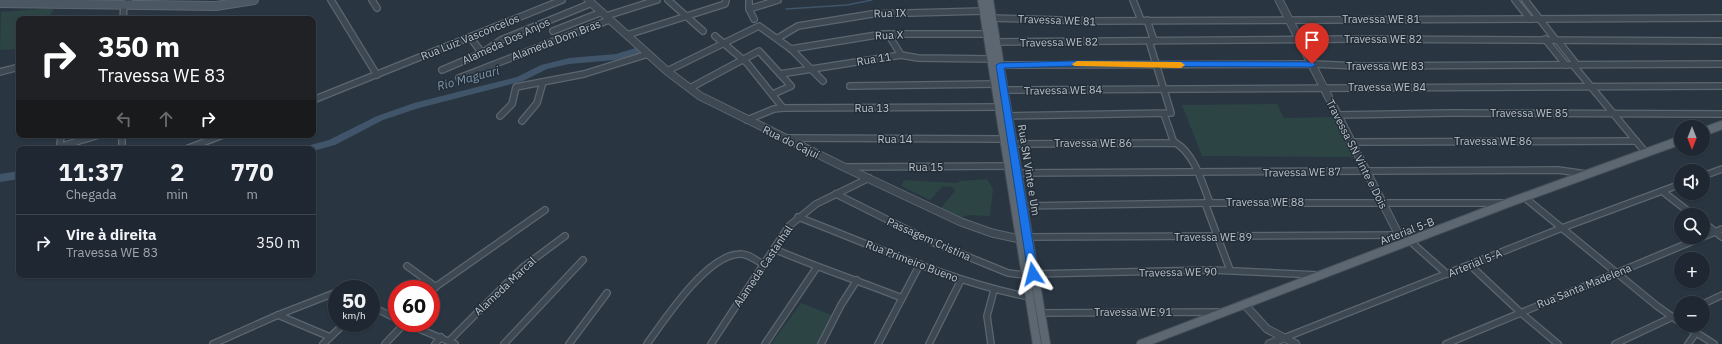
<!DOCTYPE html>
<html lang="pt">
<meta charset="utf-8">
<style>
body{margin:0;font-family:"IBM Plex Sans",sans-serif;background:#27303a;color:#f1f3f6;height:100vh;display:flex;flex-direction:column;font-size:15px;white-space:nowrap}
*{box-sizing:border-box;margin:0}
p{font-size:13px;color:#a1a6ac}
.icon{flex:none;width:22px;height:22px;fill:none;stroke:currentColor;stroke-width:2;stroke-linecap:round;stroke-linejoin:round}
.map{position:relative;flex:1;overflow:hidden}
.details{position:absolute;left:16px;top:146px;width:300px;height:132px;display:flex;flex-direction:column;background:#1f2832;border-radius:8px;box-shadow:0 1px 3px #0004,0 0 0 1px #3c444d}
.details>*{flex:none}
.banner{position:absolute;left:16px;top:16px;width:300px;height:122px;border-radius:8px;box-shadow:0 1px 3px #0004,0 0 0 1px #3c444d;background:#202124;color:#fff;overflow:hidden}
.needle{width:26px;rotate:180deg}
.controls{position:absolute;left:1674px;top:120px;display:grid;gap:8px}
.controls a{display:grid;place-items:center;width:36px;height:36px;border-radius:50%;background:#1f2832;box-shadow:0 1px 3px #0004,0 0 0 1px #3c444d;font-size:20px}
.speed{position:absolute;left:328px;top:280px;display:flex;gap:8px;font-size:20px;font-weight:700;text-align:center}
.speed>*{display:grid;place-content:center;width:52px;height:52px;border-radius:50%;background:#1f2832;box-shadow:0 1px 3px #0004,0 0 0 1px #3c444d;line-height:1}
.speed small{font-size:10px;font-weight:400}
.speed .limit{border:6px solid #d22;background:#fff;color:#111}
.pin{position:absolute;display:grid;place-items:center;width:34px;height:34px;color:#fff;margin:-41px -17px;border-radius:50% 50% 50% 0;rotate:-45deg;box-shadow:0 0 4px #0007}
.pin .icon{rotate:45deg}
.me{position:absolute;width:44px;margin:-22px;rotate:351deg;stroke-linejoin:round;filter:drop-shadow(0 0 3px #0008)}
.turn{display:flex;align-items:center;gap:14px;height:84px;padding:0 16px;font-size:18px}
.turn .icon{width:52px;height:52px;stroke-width:2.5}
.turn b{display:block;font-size:28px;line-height:34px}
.lanes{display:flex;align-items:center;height:38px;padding:0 16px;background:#0003;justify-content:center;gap:20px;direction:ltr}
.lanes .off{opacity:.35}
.eta{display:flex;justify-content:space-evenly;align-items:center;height:68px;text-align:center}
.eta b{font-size:24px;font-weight:700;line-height:28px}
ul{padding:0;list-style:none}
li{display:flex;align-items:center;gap:12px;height:56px;padding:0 16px;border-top:1px solid #3c444d}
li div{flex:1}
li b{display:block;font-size:15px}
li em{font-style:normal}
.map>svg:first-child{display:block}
</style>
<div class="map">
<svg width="1722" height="344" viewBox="0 0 1722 344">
<rect width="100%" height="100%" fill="#293642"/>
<!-- green -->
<g fill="#2c4444">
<polygon points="55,8 47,19 19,19 19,49 0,50 1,12"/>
<polygon points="1277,104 1284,118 1334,117 1354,157 1202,156 1182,105"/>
<polygon points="987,179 993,189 990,216 968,215 958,219 940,209 955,191 952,187 943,186 930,200 901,186 904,180 956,183 961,181"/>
<polygon points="801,303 834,316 818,344 771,344"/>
</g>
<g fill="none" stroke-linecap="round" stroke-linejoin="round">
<!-- stream -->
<polyline stroke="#40556a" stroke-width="1.5" points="786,9 847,5 872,0"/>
<!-- river -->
<g fill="#40556a" fill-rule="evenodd">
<polygon points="642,46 646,49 638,54 616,60 569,64 547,69 523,81 419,108 383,120 335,145 313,151 313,149 301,149 303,147 329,140 377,116 414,103 517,77 541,65 569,58 616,54"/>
<polygon points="19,171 19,179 0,182 0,174"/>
</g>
<!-- minor casing -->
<g stroke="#5c666f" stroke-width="8">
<g id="minor">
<polyline points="331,0 377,75"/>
<polyline points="372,0 377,8"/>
<polyline points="668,0 703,31"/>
<polyline points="749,0 749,9 754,19"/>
<polyline points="1133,0 1141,20"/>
<polyline points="1515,0 1530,19"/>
<polyline points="1525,0 1555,39"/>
<polyline points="749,9 778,0"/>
<polyline points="606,16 657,0"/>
<polyline points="991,18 1095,21 1722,18"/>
<polyline points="123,19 124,5 129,0"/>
<polyline points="1147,20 1154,41"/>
<polyline points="553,31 602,12"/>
<polyline points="888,34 901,55"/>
<polyline points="627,35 725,4 726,0"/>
<polyline points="715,36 747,63 783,108"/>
<polyline points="470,37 482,53"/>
<polyline points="778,38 798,26 872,14 984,11"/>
<polyline points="1545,39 1566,65"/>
<polyline points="1558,41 1577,65"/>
<polyline points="996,42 1351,39 1722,41"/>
<polyline points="791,49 883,34 988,34"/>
<polyline points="1000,65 1312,64 1360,66 1722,64"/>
<polyline points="1573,65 1646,153"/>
<polyline points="442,70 482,53 501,40 592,3"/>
<polyline points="667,71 759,26 791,49 823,81"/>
<polyline points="0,72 19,67"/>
<polyline points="780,74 901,55 918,58 992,59"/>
<polyline points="459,78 609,20"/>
<polyline points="850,86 995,84"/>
<polyline points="690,88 759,51 791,86 773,94"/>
<polyline points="1004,90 1722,86"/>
<polyline points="313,100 562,0"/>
<polyline points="1164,114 1174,143"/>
<polyline points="1337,115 1451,113 1722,114"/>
<polyline points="500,116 512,104 516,87 584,74 648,54"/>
<polyline points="1008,116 1171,113 1149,41"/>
<polyline points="747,120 774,109 783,108 999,107"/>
<polyline points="522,121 537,103 543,82"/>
<polyline points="61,135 60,145 62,146 99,135"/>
<polyline points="122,135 122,149"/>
<polyline points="787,138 1005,139"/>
<polyline points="1350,142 1636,141"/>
<path d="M1012 144 1176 143C1195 155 1202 183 1210 203"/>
<polyline points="186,149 223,135"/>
<polyline points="847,167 1009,166"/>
<polyline points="1017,173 1558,170 1586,174"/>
<polyline points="1703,176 1722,169"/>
<polyline points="1662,191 1693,215"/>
<polyline points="836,194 932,242 1008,273 1025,275"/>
<polyline points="1524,197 1657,306 1681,323"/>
<polyline points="1205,203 1230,270"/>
<polyline points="1023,206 1205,203 1504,203"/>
<path d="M798 217C874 246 949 281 1029 297"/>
<polyline points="1703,222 1722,237"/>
<polyline points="1027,237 1399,235"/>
<polyline points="1410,241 1447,274"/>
<path d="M774 249C816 267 859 281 902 298"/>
<polyline points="1470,265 1520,312 1558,344"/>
<polyline points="407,266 436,287"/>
<polyline points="1033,274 1212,270 1318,275"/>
<polyline points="431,290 545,210"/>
<polyline points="1703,304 1722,295"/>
<polyline points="371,306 397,319"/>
<polyline points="1040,313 1220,312"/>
<polyline points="278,315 330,337"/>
<polyline points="405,323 455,344"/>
<polyline points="1684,325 1714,344"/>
<polyline points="1284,338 1562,228 1681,184"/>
<polyline points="449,341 522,268 565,236"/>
<polyline points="213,344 278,315 337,292"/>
<polyline points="323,344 345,323"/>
<polyline points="385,344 405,323"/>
<polyline points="435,344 441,337"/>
<polyline points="504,344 583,260"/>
<polyline points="569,344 607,293"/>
<path d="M647 344C665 319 706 256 739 254 748 253 757 261 764 265"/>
<polyline points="711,344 789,226 816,204 869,178"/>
<polyline points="765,344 817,267"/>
<polyline points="821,344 841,305 857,280"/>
<polyline points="878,344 920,264"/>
<polyline points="929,344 961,280"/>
<polyline points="991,344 987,316 994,290"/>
<polyline points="1446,344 1722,229"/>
<polyline points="1615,344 1681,313"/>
<polyline points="1688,344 1696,333"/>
</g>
</g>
<!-- tertiary casing -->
<g stroke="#5c666f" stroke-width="9">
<g id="tertiary">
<polyline points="588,0 667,71 700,96 844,167 961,222 992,233 1020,239"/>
<polyline points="1279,0 1403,243"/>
<polyline points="1245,305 1267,329 1296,344"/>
<polyline points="1269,344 1284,338"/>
</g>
</g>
<!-- secondary casing -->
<g stroke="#5c666f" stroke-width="10">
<polyline id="secondary" points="0,3 216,6 254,0"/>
</g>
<!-- primary casing -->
<g stroke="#47515b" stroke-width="10">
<g id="primary">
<polyline points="982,0 1037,344"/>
<polyline points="989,0 1046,344"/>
<polyline points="1703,132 1722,125"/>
<polyline points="1141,344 1508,203 1681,140"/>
</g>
</g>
<!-- minor -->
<use href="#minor" stroke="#3d4852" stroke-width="5.5"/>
<!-- tertiary -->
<use href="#tertiary" stroke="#3d4852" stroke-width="7"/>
<!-- secondary -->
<use href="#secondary" stroke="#4c5764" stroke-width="8"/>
<!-- primary -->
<use href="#primary" stroke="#5c6771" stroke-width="8"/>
</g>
<!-- route -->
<polygon fill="#1a73e8" stroke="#114b97" points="1074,61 1312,62 1316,64 1312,67 1074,66 1004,68 1038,274 1037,277 1030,277 1028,274 996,65 1000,63"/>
<!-- slow -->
<polygon fill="#f59e0b" points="1077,61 1181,62 1185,65 1181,68 1074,66 1072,64"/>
<g text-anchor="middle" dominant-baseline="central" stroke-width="3" stroke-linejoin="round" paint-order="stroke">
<!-- street labels -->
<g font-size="11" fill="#bbc3cc" stroke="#222d37">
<text transform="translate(890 13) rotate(-2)">Rua IX</text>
<text x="1381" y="19">Travessa WE 81</text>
<text transform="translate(1057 20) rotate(2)">Travessa WE 81</text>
<text transform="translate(889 35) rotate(-2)">Rua X</text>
<text transform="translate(470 37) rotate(-22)">Rua Luiz Vasconcelos</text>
<text x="1383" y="39">Travessa WE 82</text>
<text transform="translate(556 40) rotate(-21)">Alameda Dom Bras</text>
<text transform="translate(506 41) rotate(-25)">Alameda Dos Anjos</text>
<text transform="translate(1059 42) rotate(-1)">Travessa WE 82</text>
<text transform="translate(874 59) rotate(-9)">Rua 11</text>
<text x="1385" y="66">Travessa WE 83</text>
<text x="1387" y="87">Travessa WE 84</text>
<text transform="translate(1063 90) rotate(-1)">Travessa WE 84</text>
<text x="872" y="108">Rua 13</text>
<text x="1529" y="113">Travessa WE 85</text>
<text x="895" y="139">Rua 14</text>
<text x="1493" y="141">Travessa WE 86</text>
<text transform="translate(791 142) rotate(26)">Rua do Cajuí</text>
<text x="1093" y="143">Travessa WE 86</text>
<text transform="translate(1357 154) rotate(63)">Travessa SN Vinte e Dois</text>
<text x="926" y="167">Rua 15</text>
<text transform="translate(1029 170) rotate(81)">Rua SN Vinte e Um</text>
<text transform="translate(1302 172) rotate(-1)">Travessa WE 87</text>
<text x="1265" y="202">Travessa WE 88</text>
<text transform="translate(1407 231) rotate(-21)">Arterial 5-B</text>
<text x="1213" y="237">Travessa WE 89</text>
<text transform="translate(929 239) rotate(24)">Passagem Cristina</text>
<text transform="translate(912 261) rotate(21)">Rua Primeiro Bueno</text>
<text transform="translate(1475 263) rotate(-22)">Arterial 5-A</text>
<text transform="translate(763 266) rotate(-56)">Alameda Castanhal</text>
<text transform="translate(1178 272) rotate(-1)">Travessa WE 90</text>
<text transform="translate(505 286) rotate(-43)">Alameda Marcal</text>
<text transform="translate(1584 286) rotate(-22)">Rua Santa Madelena</text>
<text x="1133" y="312">Travessa WE 91</text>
</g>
<!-- water labels -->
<g font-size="12" font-style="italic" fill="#7e96ac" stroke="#222d37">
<text transform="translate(468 78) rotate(-15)">Rio Maguari</text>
</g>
</g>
</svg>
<div class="controls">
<a><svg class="needle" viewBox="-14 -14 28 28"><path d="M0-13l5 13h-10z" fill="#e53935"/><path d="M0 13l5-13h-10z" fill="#a1a6ac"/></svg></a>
<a><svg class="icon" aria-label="sound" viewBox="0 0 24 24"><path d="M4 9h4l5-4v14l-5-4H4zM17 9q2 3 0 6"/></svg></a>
<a><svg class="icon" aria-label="search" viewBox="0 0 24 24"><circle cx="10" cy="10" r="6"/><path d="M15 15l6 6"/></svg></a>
<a>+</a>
<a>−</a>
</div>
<div class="speed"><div>50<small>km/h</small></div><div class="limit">60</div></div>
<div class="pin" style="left:1312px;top:64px;background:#d93025"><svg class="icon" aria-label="arrive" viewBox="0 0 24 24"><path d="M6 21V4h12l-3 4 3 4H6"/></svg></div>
<svg class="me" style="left:1033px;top:274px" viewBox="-20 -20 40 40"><path d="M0-17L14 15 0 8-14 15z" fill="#1a73e8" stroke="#fff" stroke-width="4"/></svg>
<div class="banner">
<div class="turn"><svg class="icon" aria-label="right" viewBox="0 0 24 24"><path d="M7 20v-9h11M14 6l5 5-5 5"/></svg><div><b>350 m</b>Travessa WE 83</div></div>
<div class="lanes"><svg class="icon off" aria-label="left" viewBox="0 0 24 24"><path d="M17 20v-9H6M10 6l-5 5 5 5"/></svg><svg class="icon off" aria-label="ahead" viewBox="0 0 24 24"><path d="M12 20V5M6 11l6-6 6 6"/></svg><svg class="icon" aria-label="right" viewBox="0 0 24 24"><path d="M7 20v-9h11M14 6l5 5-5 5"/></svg></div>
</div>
<section class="details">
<div class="eta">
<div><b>11:37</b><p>Chegada</p></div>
<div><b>2</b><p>min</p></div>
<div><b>770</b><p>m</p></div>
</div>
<ul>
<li><svg class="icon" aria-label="right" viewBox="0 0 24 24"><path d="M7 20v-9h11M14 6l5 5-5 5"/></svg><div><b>Vire à direita</b><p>Travessa WE 83</p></div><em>350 m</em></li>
</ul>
</section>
</div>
